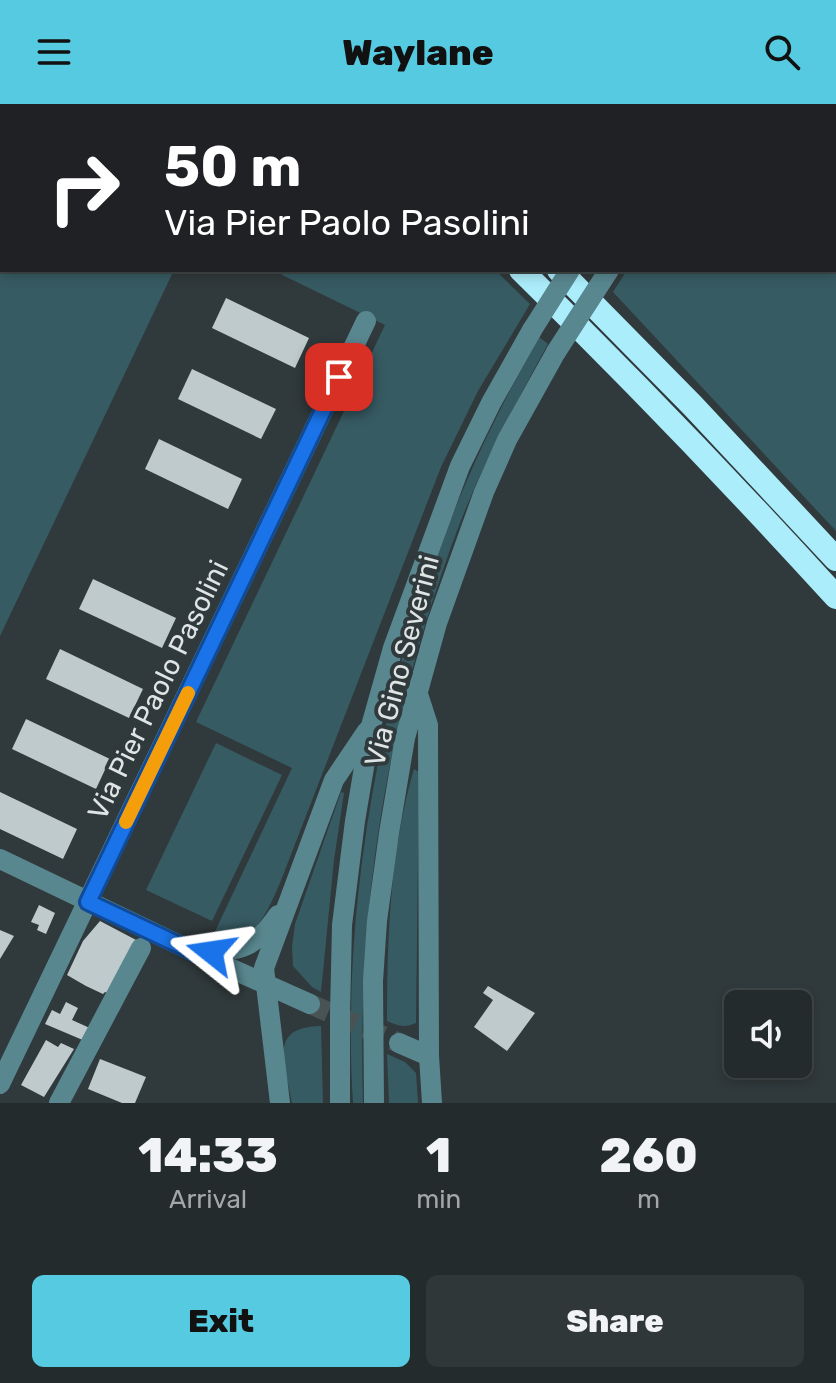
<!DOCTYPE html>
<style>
body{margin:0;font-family:Rubik,sans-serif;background:#303738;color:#f1f3f6;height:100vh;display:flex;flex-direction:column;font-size:30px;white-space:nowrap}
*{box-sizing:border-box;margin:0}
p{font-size:26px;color:#a3a7a9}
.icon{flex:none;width:44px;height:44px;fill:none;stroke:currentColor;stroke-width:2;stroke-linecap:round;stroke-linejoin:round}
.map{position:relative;height:999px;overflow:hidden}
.drawer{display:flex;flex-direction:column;background:#242b2c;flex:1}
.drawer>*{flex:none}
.hud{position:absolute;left:0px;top:0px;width:836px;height:168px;box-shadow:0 4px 12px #0003,0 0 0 2px #414748;background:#202124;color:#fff;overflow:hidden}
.controls{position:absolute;left:724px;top:886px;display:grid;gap:16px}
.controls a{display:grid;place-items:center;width:88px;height:88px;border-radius:12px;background:#242b2c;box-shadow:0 4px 12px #0003,0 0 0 2px #414748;font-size:40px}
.pin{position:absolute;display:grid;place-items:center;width:68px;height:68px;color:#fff;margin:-34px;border-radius:16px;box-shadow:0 4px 12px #0006}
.me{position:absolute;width:88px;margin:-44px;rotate:285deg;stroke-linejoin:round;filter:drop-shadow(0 0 6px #0008)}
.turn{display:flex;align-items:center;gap:28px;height:168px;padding:0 32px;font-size:36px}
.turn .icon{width:104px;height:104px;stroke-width:2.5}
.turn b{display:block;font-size:56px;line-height:68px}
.eta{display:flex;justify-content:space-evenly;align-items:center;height:136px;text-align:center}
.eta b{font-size:48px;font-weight:800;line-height:56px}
.button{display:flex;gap:16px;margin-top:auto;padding:16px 32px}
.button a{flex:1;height:92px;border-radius:12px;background:#55cae0;color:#111;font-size:32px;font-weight:800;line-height:92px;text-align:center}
.button a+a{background:#303738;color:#f1f3f6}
header{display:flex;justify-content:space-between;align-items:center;height:104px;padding:0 32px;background:#55cae0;color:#111;font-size:36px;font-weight:800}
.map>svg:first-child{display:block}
</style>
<header><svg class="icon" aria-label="menu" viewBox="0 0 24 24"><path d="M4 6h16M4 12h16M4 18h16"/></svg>Waylane<svg class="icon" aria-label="search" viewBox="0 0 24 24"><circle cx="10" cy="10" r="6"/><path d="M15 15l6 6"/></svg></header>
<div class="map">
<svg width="836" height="999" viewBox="0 0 836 999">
<rect width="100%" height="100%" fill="#30393b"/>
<!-- green -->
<g fill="#375b63">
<polygon points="0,0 320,0 322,2 2,2 2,166 174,166 0,532"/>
<polygon points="761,0 836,0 836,427 613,188 627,166 834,166 834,2 759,2"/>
<path d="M272 166H495L530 200 478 287 441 363 280 779C265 813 255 840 211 836L292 664 196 618 385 221Z"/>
<path d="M539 233 548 240C512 306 476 372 451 443 385 626 357 805 363 999H353C345 873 359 744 386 620 394 589 400 557 410 526 435 452 464 377 499 308 512 282 526 258 539 233Z"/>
<polygon points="216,639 282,671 212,817 146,786"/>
<path d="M414 665 419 668 416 919C405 924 398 922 387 917 387 833 390 746 414 665Z"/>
<polygon points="341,688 344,689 334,756 321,888 312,883 293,862 292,842 295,820"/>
<path d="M321 922 323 999H292C286 961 266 923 321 922Z"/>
<polygon points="387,950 405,958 416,969 418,999 389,999"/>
</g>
<!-- building -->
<g fill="#bfcacc">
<polygon points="226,194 309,234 295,264 212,224"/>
<polygon points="192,265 276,305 261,335 178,295"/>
<polygon points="159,335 242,375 228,405 145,365"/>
<polygon points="93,475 176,514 162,544 79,505"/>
<polygon points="60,545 143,585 129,614 46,575"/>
<polygon points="26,615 110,655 96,685 12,645"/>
<polygon points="0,688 77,725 63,755 0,725"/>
<polygon points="39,801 55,809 46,830 37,826 39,821 31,818"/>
<polygon points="100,817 138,837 110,890 105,888 103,890 86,882 67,871 83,837"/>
<polygon points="0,826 14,832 0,855"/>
<polygon points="488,882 535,909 507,947 474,923 493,896 483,889"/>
<polygon points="66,898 78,904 72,916 92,925 85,937 45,920 52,906 60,910"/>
<polygon points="46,936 58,943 61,939 74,945 44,993 21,981"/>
<polygon points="100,955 146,973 135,999 122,999 88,985"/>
</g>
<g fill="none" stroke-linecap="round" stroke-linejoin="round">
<!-- minor-tunnel -->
<polyline stroke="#4a5354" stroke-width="20" stroke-dasharray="20 10" stroke-linecap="butt" points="310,900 399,939"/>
<!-- minor -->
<g stroke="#598790" stroke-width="20">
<polyline points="696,2 698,0"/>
<polyline points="739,2 741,0"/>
<polyline points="417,587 428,621 429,952 432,999"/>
<polyline points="0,755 194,848 310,900"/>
<path d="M200 848C239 848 256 844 278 811"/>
<polyline points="399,939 429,952"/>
<polyline points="0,980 366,217"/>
<polyline points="59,999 141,844"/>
<polyline points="280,999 264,864 334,676 367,627"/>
<polyline points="340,999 340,909 342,821 355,717 371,622 393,544 460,362 491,299 532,226"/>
<polyline points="374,999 373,877 377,817 389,729 405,634 437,519 484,388 507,336 556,248"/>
</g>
<!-- highway -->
<g stroke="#abedfb" stroke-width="24">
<polyline points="347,0 350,2"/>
<polyline points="387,0 390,2"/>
<path d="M521 166C629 272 734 381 836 493"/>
<polyline points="559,166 693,302 836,455"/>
</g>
<!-- minor-bridge -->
<g stroke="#598790" stroke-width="20">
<polyline points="532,226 570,166"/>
<polyline points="556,248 609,166"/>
</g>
</g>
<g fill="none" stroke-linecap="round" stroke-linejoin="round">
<!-- route casing -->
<g stroke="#114b97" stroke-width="20">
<polyline id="route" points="211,848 194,848 88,798 339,273"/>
</g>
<!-- route -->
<use href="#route" stroke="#1a73e8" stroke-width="14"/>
<!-- slow -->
<polyline stroke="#f59e0b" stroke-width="14" points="126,718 188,589"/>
</g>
<g text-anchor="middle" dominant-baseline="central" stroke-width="8" stroke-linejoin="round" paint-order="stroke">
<!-- street labels -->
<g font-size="28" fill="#dfe4e5" stroke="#30393b">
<text transform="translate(402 557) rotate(-75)">Via Gino Severini</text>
<text transform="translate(158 586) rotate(-64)">Via Pier Paolo Pasolini</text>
</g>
</g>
</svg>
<div class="controls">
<a><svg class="icon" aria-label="sound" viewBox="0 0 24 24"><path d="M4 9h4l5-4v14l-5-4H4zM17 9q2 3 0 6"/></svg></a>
</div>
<div class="pin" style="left:339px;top:273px;background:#d93025"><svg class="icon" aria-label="arrive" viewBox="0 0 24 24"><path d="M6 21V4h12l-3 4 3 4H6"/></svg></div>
<svg class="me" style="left:211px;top:848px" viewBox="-20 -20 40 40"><path d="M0-17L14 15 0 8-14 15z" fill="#1a73e8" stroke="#fff" stroke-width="4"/></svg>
<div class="hud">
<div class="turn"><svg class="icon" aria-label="right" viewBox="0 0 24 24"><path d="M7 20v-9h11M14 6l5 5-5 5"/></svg><div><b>50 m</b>Via Pier Paolo Pasolini</div></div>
</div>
</div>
<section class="drawer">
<div class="eta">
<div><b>14:33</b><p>Arrival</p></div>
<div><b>1</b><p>min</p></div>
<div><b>260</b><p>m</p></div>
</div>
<div class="button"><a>Exit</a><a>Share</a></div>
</section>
